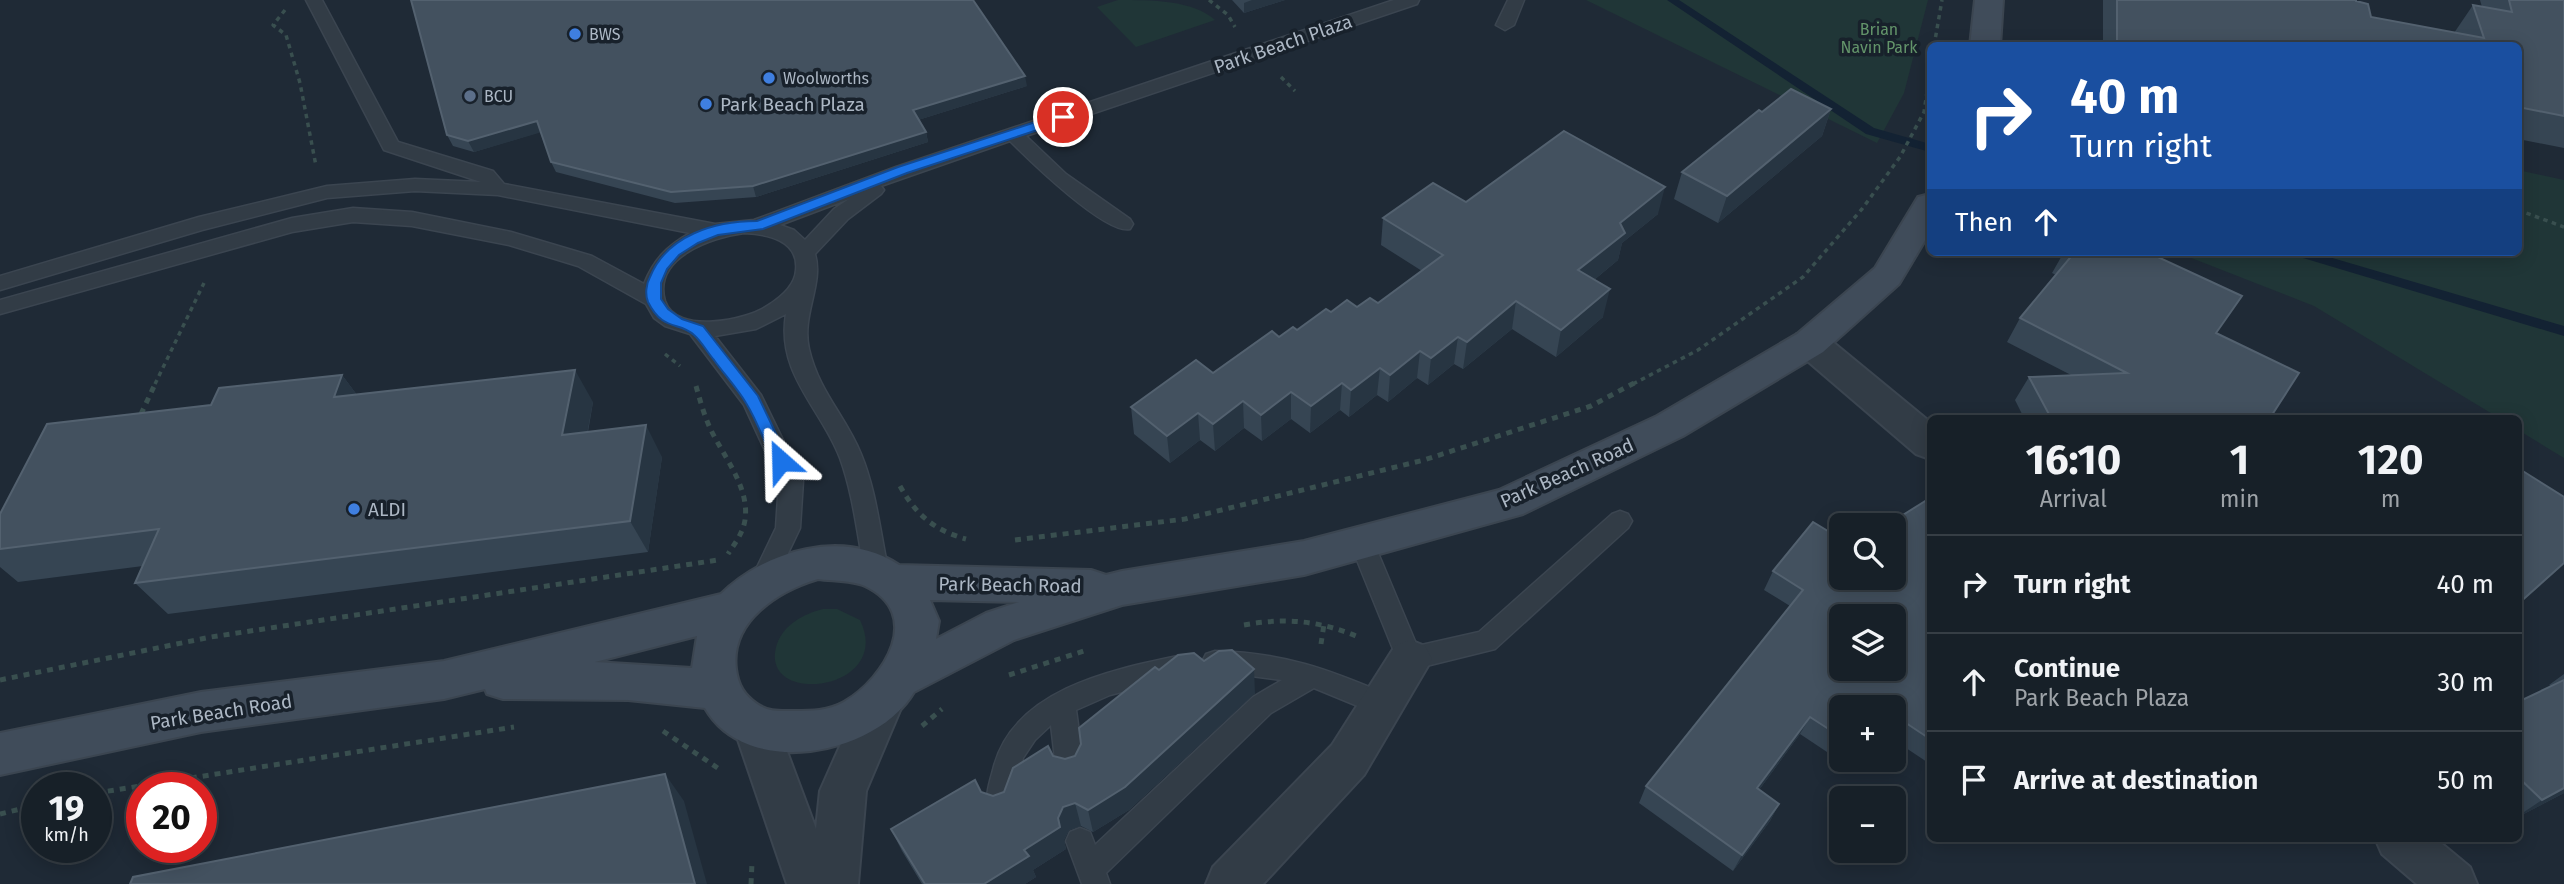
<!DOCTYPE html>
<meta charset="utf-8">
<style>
body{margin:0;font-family:"Fira Sans",sans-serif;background:#242d34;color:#f1f3f6;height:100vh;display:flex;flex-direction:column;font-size:26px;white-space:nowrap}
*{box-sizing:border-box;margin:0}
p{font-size:23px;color:#9ea3a8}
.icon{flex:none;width:38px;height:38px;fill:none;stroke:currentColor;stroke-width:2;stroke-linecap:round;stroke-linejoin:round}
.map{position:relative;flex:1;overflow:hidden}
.side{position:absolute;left:1927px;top:415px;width:595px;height:427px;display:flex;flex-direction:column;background:#172028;border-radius:10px;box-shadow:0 4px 18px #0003,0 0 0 2px #363e45}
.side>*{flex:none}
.hud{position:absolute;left:1927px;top:42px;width:595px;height:214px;border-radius:10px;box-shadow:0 4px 18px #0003,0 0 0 2px #363e45;background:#1a4fa0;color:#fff;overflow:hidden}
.controls{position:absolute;left:1829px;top:513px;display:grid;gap:14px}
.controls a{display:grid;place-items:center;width:77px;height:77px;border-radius:10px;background:#172028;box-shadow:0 4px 18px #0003,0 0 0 2px #363e45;font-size:35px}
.speed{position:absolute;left:21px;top:772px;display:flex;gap:14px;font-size:35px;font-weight:700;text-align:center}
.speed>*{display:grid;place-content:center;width:91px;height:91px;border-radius:50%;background:#172028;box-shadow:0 4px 18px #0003,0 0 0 2px #363e45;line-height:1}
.speed small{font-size:18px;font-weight:400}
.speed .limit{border:10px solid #d22;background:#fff;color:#111}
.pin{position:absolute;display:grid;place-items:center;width:60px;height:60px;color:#fff;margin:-30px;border:4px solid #fff;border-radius:50%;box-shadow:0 2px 7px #0007}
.me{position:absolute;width:77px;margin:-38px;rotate:335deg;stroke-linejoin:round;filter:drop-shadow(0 0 5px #0008)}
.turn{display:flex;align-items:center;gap:24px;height:147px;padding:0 28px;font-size:32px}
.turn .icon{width:91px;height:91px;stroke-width:2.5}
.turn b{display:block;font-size:49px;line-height:60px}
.then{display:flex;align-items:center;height:66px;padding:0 28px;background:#0003;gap:14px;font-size:26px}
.eta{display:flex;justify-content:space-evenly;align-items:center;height:119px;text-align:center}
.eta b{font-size:42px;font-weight:700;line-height:49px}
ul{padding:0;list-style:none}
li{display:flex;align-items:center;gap:21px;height:98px;padding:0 28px;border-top:2px solid #363e45}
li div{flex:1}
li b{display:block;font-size:26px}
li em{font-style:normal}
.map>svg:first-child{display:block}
</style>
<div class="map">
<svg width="2564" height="884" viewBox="0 0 2564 884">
<rect width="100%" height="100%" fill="#1f2a36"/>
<!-- green -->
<g fill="#203637">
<path d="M1118 0C1151 0 1193 0 1215 20L1136 47 1097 7Z"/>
<polygon points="1586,0 1928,0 1904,93 1877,143"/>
<polygon points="2518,170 2564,180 2564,458 2518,430 2518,418 2499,418 2314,306 2176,252 2518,252"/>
<path d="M823 609H837L860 620C895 692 756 708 777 644 784 624 804 614 823 609Z"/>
</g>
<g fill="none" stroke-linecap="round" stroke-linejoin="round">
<!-- stream -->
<g fill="#132233" fill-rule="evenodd">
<polygon points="1667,0 1679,0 1874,128 1930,144 1930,152 1866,134"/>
<polygon points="2291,252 2312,252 2564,326 2564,336 2293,255"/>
</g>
<!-- lane casing -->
<g stroke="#3b4550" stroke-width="3">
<g id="lane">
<path d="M306 0H322L398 142 493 171 504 184 715 224 754 220 896 167 1394 0H1419L1417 4 1026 136 1066 174 1130 219 1133 224 1130 229C1106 235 1029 160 1010 141L881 186 884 190 881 194 848 219 815 254C824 284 801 315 809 349 819 392 845 415 861 454 876 490 880 531 888 569L885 576 876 579 867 576 864 569C857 532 853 494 840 458 821 408 776 374 786 314L756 329 715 336 761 395 803 481 800 528 769 593 760 596 751 593 748 586 776 528 779 481 744 405 690 334 665 326 654 318 646 304 578 266 509 245 412 226 353 222 292 232 0 314V300L292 218 353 208 412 212 511 232 592 256 644 284C654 259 667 246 690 233L498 195 415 191 327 198 202 230 0 290V276L199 217 327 186 415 179 481 182 384 150ZM849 199 834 209 805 240 794 230 780 225ZM744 233C767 234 799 240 796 270 795 286 780 298 767 306 747 320 676 335 665 301 652 257 713 237 744 233Z"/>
<polygon points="1508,0 1524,0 1514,25 1505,30 1496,25"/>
<polygon points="1620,511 1628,514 1632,521 1628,528 1495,649 1410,670 1401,667 1397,659 1350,543 1353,536 1362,533 1371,536 1417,646 1479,632 1612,514"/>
<path d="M1215 651C1285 653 1328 669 1391 696L1395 704 1391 712 1382 716 1314 688 1271 713 1106 873 1110 884H1082L1066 841 1070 832 1080 828 1090 832 1095 845 1253 697 1282 680 1206 670 1202 662 1206 654Z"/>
<path d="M1178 656 1187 659 1191 667 1187 675 1110 695 1076 710 1084 768 1080 777 1070 780 1060 777 1056 768 1051 725 1035 740 1023 758 1010 812 1000 816 990 812C984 799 989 784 993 770 1011 691 1109 670 1178 656Z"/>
</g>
</g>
<!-- street casing -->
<g stroke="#3b4550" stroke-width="4">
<g id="street">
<polygon points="1810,330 1823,334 1930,422 1930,459 1916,454 1797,352 1792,343 1797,334"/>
<polygon points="1410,640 1425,646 1432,659 1364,775 1263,884 1206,884 1213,867 1332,745 1395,646"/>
<polygon points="882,681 898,687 904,701 866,791 858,884 787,884 734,728 741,714 757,708 773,714 816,829 820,791 860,701 866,687"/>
<polygon points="2375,838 2435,838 2470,867 2477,884 2417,884 2382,854"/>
</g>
</g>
<!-- secondary casing -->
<g stroke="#3b4550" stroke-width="4">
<g id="secondary">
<polygon points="1975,0 2003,0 2000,46 1970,46"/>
<path d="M1930 194V232L1899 284 1823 352 1683 436 1523 514 1304 575 1122 605 1014 640 914 692C876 756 746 780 705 708L628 700 503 699 487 694 485 689 444 699 201 732 0 775V733L201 692 444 661 721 594C766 550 843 528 899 565L1091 570 1106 575 1122 571 1304 541 1499 490 1657 416 1797 334 1875 268 1918 197ZM818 579C832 581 852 580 865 586 924 614 885 678 844 702 828 711 811 711 793 711 779 711 769 712 757 704 744 695 738 685 736 669 730 621 778 591 818 579ZM930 600 1019 602 986 613 936 639 939 621ZM697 636 692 668 595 662Z"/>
</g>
</g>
<!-- path-far1 -->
<g stroke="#394f4f" stroke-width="3.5" stroke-dasharray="4.5 4.5" stroke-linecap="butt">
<polyline points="1209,0 1228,15 1235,27"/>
<polyline points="285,10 273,25 286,35 300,83 316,166"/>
<polyline points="1934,46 1942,0"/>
<polyline points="1281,77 1295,91"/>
<polyline points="2518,210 2564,227"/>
<polyline points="665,354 680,366"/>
<polyline points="155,384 204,283"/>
<polyline points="1633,384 1698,350 1803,277 1862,209 1900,157 1924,112 1930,72"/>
</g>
<!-- path -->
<g stroke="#394f4f" stroke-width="5" stroke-dasharray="6 6" stroke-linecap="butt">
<path d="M696 386C700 400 704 415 710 428 723 456 750 487 745 520 743 533 735 543 728 554"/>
<polyline points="141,414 156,382"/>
<path d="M900 486C916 515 934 530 966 539"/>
<polyline points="1015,540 1185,519 1424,460 1591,406 1636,382"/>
<path d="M1244 625C1287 617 1321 621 1361 638"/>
<polyline points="1321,644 1324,624"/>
<polyline points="1009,675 1087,650"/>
<polyline points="0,680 211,637 718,560"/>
<polyline points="922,726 942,709"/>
<polyline points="663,731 722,771"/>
<polyline points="96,793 514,727"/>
<polyline points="0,814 37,805"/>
<polyline points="751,884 752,863"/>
</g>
<!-- lane -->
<use href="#lane" fill="#323c46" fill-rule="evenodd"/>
<!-- street -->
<use href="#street" fill="#323c46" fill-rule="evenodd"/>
<!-- secondary -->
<use href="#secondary" fill="#404c5a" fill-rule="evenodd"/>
</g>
<!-- wall -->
<g fill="#364553">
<polygon points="1232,0 1285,0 1244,13"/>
<polygon points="2103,0 2356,0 2371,17 2454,33 2473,5 2482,7 2480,0 2564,0 2564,148 2518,139 2518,46 2103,46"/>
<polygon points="1027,86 918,120 926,132 928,142 756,197 675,203 556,172 551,162 540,132 474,152 453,146 447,135"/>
<polygon points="1831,109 1822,136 1718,223 1674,199 1682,172 1762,112"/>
<polygon points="1466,202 1658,214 1622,243 1618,260 1594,280 1603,317 1556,357 1512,329 1463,369 1454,364 1428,385 1417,378 1388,402 1377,395 1349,417 1340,410 1310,433 1291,419 1262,441 1244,428 1215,451 1200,440 1170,463 1134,434 1131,407 1213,373 1279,337 1297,330 1331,312 1378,303 1422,271 1381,245 1383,218"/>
<polygon points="2064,252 2150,252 2150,253 2216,333 2270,418 2024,418 2015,400 2029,377 2071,375 2007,342 2020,318 2056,275 2052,273"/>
<polygon points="342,375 357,395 593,402 588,432 662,457 648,552 168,614 135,583 143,566 18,582 0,567 0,514 211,405"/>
<polygon points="1930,498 1930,764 1894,740 1894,707 1841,707 1841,750 1836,758 1800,734 1759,790 1779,804 1770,821 1733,871 1639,803 1646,786 1790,606 1764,590 1773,571 1841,578"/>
<polygon points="1204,661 1255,693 1129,810 1093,832 1081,826 1069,830 1064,840 1066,849 1033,870 1036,877 1025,884 922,884 902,851 891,829 981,792 993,796 1004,792 1053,756 1065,759 1075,756 1159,670"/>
<polygon points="2564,674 2564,793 2518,817 2518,702 2551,686 2549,685"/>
</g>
<!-- shaded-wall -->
<g fill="#273542">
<polygon points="1252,0 1285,0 1244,13 1244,3"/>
<polygon points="1025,76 1027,86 915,121 913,110"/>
<polygon points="1831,109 1822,136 1718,223 1727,196"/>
<polygon points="537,121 542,132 474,152 468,141"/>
<polygon points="926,132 928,142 756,197 753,186"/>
<polygon points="1665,187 1658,214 1622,243 1618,260 1572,298 1578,270 1620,223"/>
<polygon points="1610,289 1603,317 1556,357 1561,330"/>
<polygon points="1516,301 1512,329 1463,369 1467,342"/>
<polygon points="1458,337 1454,364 1428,385 1431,358"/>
<polygon points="1420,351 1417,378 1388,402 1390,375"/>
<polygon points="1380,368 1377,395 1349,417 1351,390"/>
<polygon points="575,370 593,402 581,466 562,435"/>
<polygon points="342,375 366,407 334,397"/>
<polygon points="1342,383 1340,410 1310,433 1311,406"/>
<polygon points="1291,392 1291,419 1262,441 1261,415"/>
<polygon points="1243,401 1244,428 1215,451 1213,424"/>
<polygon points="1198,413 1200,440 1170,463 1167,436"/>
<polygon points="646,425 662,457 648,552 630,521"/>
<polygon points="1254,669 1255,693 1129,810 1093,832 1088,810"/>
<polygon points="1810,717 1800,734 1748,805 1757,788"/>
<polygon points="665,774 684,801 707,884 695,884"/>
<polygon points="2564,788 2564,793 2518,817 2518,816 2542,800"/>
<polygon points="1075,803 1081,826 1069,830 1064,840 1066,849 1033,870 1036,877 1025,884 984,884 1024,850 1058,818 1063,807"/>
<polygon points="1779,804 1770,821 1733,871 1742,855"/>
</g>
<!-- building -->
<g fill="#43515f" stroke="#53616f" stroke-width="2" fill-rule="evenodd">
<polygon points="411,0 973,0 1025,76 913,110 926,132 753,186 671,192 551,162 537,121 468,141 447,135"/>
<polygon points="2117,0 2356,0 2356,1 2368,4 2371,17 2484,38 2473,5 2512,12 2509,0 2564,0 2564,116 2518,107 2518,46 2131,46 2117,43"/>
<polygon points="1791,89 1831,109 1727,196 1682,172 1759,110 1762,112"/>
<polygon points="1564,131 1665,187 1620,223 1625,233 1578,270 1610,289 1561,330 1516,301 1467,342 1458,337 1431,358 1420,351 1390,375 1380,368 1351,390 1342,383 1311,406 1291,392 1261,415 1243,401 1213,424 1198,413 1167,436 1131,407 1196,360 1213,373 1272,331 1279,337 1293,327 1297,330 1326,309 1331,312 1347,300 1357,307 1370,298 1378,303 1443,255 1383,218 1433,183 1466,202"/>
<polygon points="2071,252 2147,252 2242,296 2216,333 2299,373 2270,418 2051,418 2029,377 2127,373 2020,318 2074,253"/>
<polygon points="575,370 562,435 646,425 630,521 135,583 159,529 0,549 0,514 47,424 211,405 219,388 342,375 334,397"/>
<polygon points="2518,468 2564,497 2564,563 2518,604"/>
<path d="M1930 498V739L1894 715V707H1881L1874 703 1871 707H1841V737L1810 717 1757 788 1779 804 1742 855 1646 786 1803 590 1773 571 1813 522 1841 539V578H1894V525H1887ZM1841 616H1894V668H1841Z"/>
<polygon points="1232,650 1254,669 1125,787 1088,810 1075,803 1063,807 1058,818 1060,827 1024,850 1029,856 984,884 925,884 891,829 975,780 981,792 993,796 1004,792 1013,768 1048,746 1053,756 1065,759 1075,756 1081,744 1079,728 1155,667 1159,670 1178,655 1194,653 1204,661 1219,651"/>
<polygon points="2564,680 2564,788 2542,800 2518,777 2518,702"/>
<polygon points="665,774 695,884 130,884 133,877"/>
</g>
<!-- route -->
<path fill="#1a73e8" stroke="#114b97" stroke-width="2" d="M1063 113 1070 117 1068 120 907 173 763 229 718 235 698 243 679 255 667 269 661 283V299L668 309 682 319 703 326 758 396 789 461 787 466H776C765 445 758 422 746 403 737 388 724 374 714 360 707 352 702 342 694 335 679 321 663 332 648 302 645 295 646 284 650 277 667 235 715 221 757 221L898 167Z"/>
<!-- markers -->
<g fill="#3f7fe0" stroke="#18212b" stroke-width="2.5">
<circle cx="575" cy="34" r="7"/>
<circle cx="769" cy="78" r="7"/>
<circle cx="706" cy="104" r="7"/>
<circle cx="354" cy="509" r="7"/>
</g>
<circle fill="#5c6f8a" stroke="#18212b" stroke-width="2.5" cx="470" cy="96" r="7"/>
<g text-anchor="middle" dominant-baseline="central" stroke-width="7" stroke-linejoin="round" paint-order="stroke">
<!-- far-park labels -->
<g font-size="16" fill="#63946a" stroke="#18212b">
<text x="1879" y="29">Brian<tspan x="1879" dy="18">Navin Park</tspan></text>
</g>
<!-- far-poi labels -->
<g font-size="16" fill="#acb7c4" stroke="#18212b" text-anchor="start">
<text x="589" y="34">BWS</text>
<text x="783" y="78">Woolworths</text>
<text x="484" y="96">BCU</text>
</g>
<!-- street labels -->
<g font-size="19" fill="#acb7c4" stroke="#18212b">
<text transform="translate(1283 44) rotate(-19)">Park Beach Plaza</text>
<text transform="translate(1567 473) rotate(-24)">Park Beach Road</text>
<text transform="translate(1010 585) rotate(1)">Park Beach Road</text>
<text transform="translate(221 712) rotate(-9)">Park Beach Road</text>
</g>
<!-- poi labels -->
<g font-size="19" fill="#acb7c4" stroke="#18212b" text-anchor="start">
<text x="720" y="104">Park Beach Plaza</text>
<text x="368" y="509">ALDI</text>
</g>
</g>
</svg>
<div class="controls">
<a><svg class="icon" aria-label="search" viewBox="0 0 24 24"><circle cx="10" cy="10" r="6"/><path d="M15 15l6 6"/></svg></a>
<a><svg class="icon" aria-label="layers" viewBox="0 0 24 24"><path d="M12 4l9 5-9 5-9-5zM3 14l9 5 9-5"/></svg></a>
<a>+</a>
<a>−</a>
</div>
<div class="speed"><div>19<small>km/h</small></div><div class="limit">20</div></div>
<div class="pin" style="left:1063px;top:117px;background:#d93025"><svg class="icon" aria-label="arrive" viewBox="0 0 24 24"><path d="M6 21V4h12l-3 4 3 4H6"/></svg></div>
<svg class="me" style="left:781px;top:461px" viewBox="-20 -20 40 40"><path d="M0-17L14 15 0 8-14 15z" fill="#1a73e8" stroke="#fff" stroke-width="4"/></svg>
<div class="hud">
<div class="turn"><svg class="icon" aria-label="right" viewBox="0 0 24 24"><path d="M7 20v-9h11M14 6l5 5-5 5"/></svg><div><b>40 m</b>Turn right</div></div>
<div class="then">Then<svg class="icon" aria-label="ahead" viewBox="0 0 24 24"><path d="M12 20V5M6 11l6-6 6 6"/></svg></div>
</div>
<section class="side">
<div class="eta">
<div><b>16:10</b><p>Arrival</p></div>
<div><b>1</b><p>min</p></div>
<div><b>120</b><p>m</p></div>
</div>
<ul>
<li><svg class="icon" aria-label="right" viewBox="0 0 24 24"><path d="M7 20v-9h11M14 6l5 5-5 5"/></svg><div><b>Turn right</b></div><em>40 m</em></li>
<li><svg class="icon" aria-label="ahead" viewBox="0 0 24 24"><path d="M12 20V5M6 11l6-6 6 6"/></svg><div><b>Continue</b><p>Park Beach Plaza</p></div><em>30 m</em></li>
<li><svg class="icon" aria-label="arrive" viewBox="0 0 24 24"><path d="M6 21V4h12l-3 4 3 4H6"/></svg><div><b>Arrive at destination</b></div><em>50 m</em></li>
</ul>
</section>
</div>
